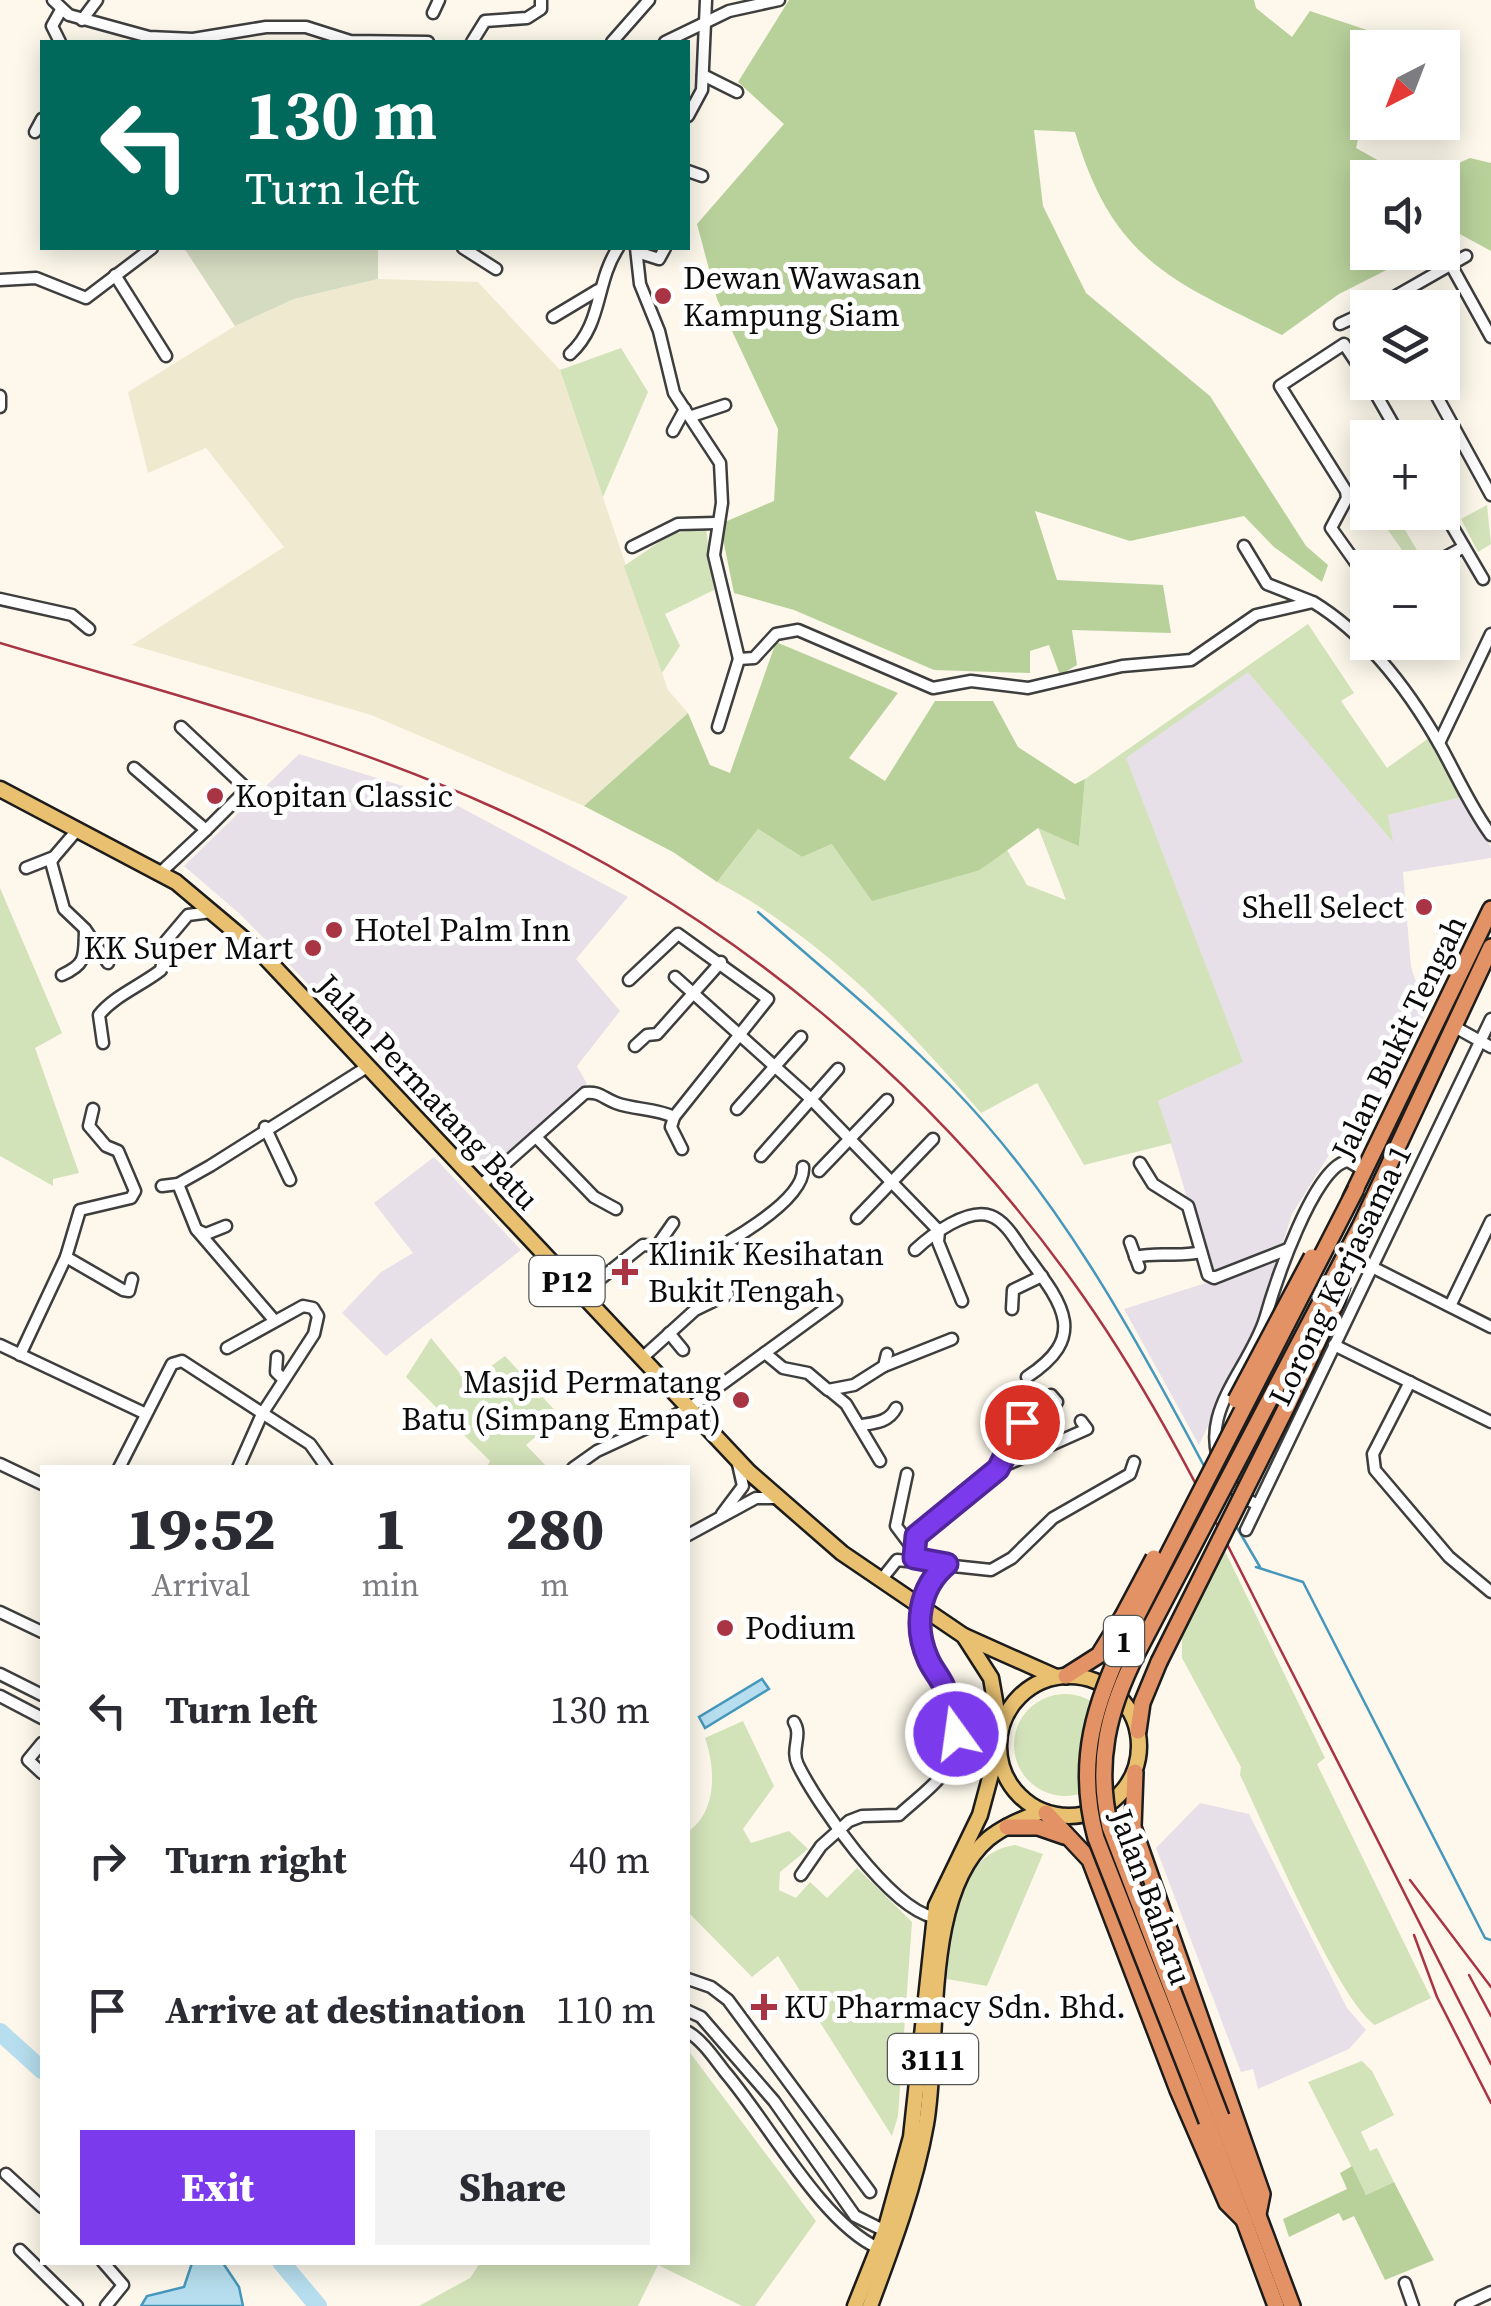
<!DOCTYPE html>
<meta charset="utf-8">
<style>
body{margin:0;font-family:"Source Serif 4",serif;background:#f2f2f3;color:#2b2b33;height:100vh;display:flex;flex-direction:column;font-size:38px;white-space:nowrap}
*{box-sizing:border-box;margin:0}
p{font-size:32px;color:#7c7c81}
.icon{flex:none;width:55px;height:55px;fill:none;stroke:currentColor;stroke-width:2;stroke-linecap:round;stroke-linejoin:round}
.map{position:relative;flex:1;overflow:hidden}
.details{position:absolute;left:40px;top:1465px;width:650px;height:800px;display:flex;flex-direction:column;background:#fff;border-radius:0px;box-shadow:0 5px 25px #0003}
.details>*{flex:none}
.hud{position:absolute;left:40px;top:40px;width:650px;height:210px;border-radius:0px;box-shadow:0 5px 25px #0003;background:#00695c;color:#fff;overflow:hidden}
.needle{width:65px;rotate:222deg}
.fabs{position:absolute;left:1350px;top:30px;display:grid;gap:20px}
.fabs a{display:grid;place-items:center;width:110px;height:110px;border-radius:0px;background:#fff;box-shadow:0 5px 25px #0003;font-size:50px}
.pin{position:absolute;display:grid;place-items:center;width:85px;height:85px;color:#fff;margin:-42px;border:5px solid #fff;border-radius:50%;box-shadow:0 2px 10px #0007}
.me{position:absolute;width:110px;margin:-55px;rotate:346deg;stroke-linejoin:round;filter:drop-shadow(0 0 8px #0008)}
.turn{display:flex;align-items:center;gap:35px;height:210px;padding:0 40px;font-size:45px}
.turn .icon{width:130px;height:130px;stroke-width:2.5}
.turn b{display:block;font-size:70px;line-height:85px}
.eta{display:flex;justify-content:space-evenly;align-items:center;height:170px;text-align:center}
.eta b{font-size:60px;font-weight:800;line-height:70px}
.primary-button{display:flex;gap:20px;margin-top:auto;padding:20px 40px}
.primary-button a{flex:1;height:115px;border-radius:0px;background:#7c3aed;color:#fff;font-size:40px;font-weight:800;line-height:115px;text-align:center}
.primary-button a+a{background:#f2f2f3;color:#2b2b33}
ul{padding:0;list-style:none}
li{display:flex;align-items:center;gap:30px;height:150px;padding:0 40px}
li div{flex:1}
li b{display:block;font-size:38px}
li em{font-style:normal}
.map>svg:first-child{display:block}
</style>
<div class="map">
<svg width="1491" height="2306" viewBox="0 0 1491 2306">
<rect width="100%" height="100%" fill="#fdf8eb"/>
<!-- industrial -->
<g fill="#e7e0e9">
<polygon points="1248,671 1392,839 1388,815 1462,797 1491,847 1491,858 1403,872 1411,967 1426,1011 1368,1137 1337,1142 1292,1214 1260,1317 1199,1445 1124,1309 1212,1281 1158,1101 1242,1062 1125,758"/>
<polygon points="299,754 445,799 628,897 576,959 620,1011 577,1066 587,1084 489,1170 241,915 184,866"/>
<polygon points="434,1157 521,1250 386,1356 342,1313 381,1272 413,1253 374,1203"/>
<polygon points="1200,1803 1249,1814 1347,2008 1366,2030 1349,2049 1258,2089 1253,2069 1241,2072 1156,1848"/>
</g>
<!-- farmland -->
<polygon fill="#efeacf" points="378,279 478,282 560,370 668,690 688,713 584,806 371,715 132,645 284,547 206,448 148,473 128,392 235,326 294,299"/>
<!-- green -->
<g fill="#d2e2b9">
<polygon points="621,348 648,392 603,497 560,370"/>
<polygon points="1487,505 1491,544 1478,552 1461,519"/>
<polygon points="1376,513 1395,513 1424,562 1414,567"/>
<polygon points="706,528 714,590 665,614 680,646 662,673 624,566 671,534"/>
<path d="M1308 624 1354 693 1341 701 1387 768 1429 738 1462 797 1388 815 1393 842 1248 672 1126 758 1243 1062 1158 1101 1172 1143 1084 1165 1037 1083 981 1113C906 1025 820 936 717 882L758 829 802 857 832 844 980 870 1007 850 1027 885 1066 900 1038 827 1079 845 1085 779Z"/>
<polygon points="0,888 62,1033 35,1048 79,1173 53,1179 53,1186 0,1156"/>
<polygon points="431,1338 468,1383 505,1356 560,1416 526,1445 547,1467 487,1467 490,1461 406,1377"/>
<path d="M1224 1549 1325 1758 1317 1764 1431 1998 1375 2025C1337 1999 1265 1826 1240 1775L1241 1767 1182 1658V1633Z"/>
<circle cx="1065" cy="1745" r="51"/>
<path d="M743 1721 774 1786 743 1829 751 1843 789 1831 808 1849 780 1872 779 1890 796 1898 810 1882 827 1898 857 1868 912 1922 898 2116 892 2136 778 1956 752 1977 688 1912V1832C717 1811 716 1770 705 1738Z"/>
<path d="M1015 1845 1043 1854 987 1986 947 1979C951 1932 956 1853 1015 1845Z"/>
<polygon points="688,2050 816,2221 755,2306 742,2306 658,2265 638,2306 419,2306 470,2278 480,2263 688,2262"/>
<polygon points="1362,2061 1372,2071 1394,2115 1361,2132 1370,2151 1377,2148 1394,2182 1366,2195 1308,2082"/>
</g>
<!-- forest -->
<g fill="#b8d19b">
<path d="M789 0H1254L1256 8 1292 37 1310 11 1385 36 1382 47 1368 48 1367 102 1356 148 1390 167 1399 177 1368 178V252L1420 253 1339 294 1282 335C1170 280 1113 260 1075 132L1034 130 1043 206 1086 293 1210 396 1306 546 1328 565 1322 582 1274 547 1244 516 1130 541 1035 511 1057 580 1163 585 1171 633 1072 630 1077 665 1060 675 1049 645 1030 651V673L934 670 794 610 734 593 720 524 774 501 778 429 717 299 697 224 784 124 738 82Z"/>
<polygon points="1470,158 1491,163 1491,251 1458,233 1443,241 1442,178 1428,177"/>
<polygon points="776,642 898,693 849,758 885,781 935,701 993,701 1018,747 1075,784 1085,779 1079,846 1038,828 980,870 872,901 832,844 802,857 758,829 717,882 673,852 584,806 688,713 710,765 730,773"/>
<polygon points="1352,2166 1366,2195 1394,2182 1434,2260 1385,2280 1354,2216 1343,2221 1339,2213 1289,2237 1283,2219 1347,2189 1340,2173"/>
</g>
<!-- cemetery -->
<polygon fill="#d5dbc0" points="184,248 378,248 378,279 294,299 235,326"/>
<!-- water -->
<g fill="#b6deee" stroke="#4697bc" stroke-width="2.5">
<polygon points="762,1679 769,1689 705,1728 699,1717"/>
<polygon points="192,2263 223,2263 239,2287 243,2306 141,2306 147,2296 184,2287"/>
</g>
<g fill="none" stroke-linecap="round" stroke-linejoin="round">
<!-- stream -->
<g stroke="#4697bc" stroke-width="2.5">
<path d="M758 912C823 969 891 1024 951 1086 1058 1196 1133 1332 1204 1466"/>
<polyline points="1236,1526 1260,1567"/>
<polyline points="1256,1567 1303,1582 1485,1938 1491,1940"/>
</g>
<!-- river -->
<g stroke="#b6deee" stroke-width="18">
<polyline points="0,2032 42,2070"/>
<polyline points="281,2262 318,2306"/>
</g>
<!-- minor casing -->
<g stroke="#3e3e3e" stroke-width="15">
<g id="minor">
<polyline points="53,0 69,15 149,37 193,39 266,27 306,27 350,41 428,42"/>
<polyline points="433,13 439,0"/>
<polyline points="82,20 97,0"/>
<polyline points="60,42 52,26 61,10"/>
<polyline points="472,42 485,21 527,18 541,9 541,0"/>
<polyline points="612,42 649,0"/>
<polyline points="665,42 729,11 779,0"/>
<polyline points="703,75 737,92"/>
<polyline points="688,116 702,90 706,0"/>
<polyline points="35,132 42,119"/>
<polyline points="688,171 702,176"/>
<polyline points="463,248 496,269"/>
<polyline points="636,248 640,284 659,331 674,393 720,463 722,503 714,555 739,659"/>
<polyline points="637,252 659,259 665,248"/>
<polyline points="1451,265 1491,337"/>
<polyline points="115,275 166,356"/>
<polyline points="0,280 36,278 86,298 152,248"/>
<polyline points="1375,308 1466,256"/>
<polyline points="553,317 598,290"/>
<polyline points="1340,324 1368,311"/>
<path d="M570 354C603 324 595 283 618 248"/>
<polyline points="1368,380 1344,344 1280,386 1346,491 1347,498 1331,528 1368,580"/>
<polyline points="1369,382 1401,438"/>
<polyline points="1429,382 1491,495"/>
<polyline points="0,396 0,407"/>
<polyline points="692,416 725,405"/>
<polyline points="673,431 685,409"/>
<polyline points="1442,509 1483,579"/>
<polyline points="1244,546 1267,584 1310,601"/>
<polyline points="632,547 678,524 716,523"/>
<polyline points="1425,568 1464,547"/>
<polyline points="0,599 72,615 89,629"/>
<path d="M739 659 754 658 776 634 798 630 933 688 971 681 1028 688 1122 666 1191 660 1256 615 1313 602C1367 635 1410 692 1441 747 1457 776 1471 808 1491 835"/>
<polyline points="181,727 247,789 206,830"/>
<polyline points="718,727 739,659"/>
<polyline points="1439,743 1491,634"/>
<polyline points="134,768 206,830 160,873"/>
<polyline points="54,857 51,862 64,909 85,929 108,963"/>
<polyline points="26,868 54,857 78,829"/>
<path d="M62 975C87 964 84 956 85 930"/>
<polyline points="675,977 810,1098 939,1231 938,1242 962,1301"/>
<polyline points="629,980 678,934 768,999 674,1117 671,1127 682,1149"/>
<polyline points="1453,1026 1491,1047"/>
<path d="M103 1043 99 1015C114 996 142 985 161 970L166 941 188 915 211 912"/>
<polyline points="635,1046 647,1035 657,1034 721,962"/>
<polyline points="737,1109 801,1037"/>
<polyline points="265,1127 290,1180"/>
<polyline points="536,1137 594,1197 616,1209"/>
<polyline points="761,1156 838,1069"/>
<polyline points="1140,1163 1153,1184 1188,1206 1208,1275 1214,1278 1288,1249"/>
<polyline points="819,1171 887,1100"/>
<polyline points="178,1184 196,1229 274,1320"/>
<polyline points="162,1186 178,1184 210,1166 367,1067"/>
<path d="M480 1186 585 1093C599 1091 603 1098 616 1103 635 1110 655 1108 674 1117"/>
<polyline points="857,1218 933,1139"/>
<polyline points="197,1230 206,1234 226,1226"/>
<polyline points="1130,1242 1139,1267"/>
<path d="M657 1246 691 1262C719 1248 806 1202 803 1167"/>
<path d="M915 1250C931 1235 968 1207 991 1216 1007 1222 1017 1243 1027 1256 1064 1306 1088 1337 1027 1377"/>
<polyline points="66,1257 123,1290 129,1291 132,1279"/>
<path d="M1135 1257C1160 1251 1176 1258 1201 1252"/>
<polyline points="1372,1267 1491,1327"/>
<polyline points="580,1295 643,1245 657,1246 673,1223"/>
<polyline points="1450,1306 1491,1221"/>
<polyline points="1012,1309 1013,1290 1042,1276"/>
<polyline points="669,1333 683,1350"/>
<polyline points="0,1345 144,1413"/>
<polyline points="1334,1345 1491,1422"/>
<polyline points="227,1348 303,1306 313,1308 318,1316 314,1334 262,1414 238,1468"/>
<polyline points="765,1353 783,1368 808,1373 828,1390 854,1385 884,1366 887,1354"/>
<polyline points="20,1355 66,1257 80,1210 131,1198 135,1191 118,1151 106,1146 89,1126 93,1109"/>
<polyline points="277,1357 276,1372 283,1379"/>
<polyline points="641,1359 695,1310 728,1294"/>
<polyline points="884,1366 952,1339"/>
<polyline points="1410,1382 1373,1454 1375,1470 1449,1557 1491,1592"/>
<polyline points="829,1390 846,1404 880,1461"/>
<path d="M861 1425C875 1423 889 1422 896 1408"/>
<polyline points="0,1464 42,1484"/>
<polyline points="119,1468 172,1364 182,1361 310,1444 327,1468"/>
<polyline points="573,1468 597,1451 688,1409 836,1301"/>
<polyline points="999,1468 1087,1429 1081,1421"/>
<polyline points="907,1474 896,1526 914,1550"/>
<path d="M1258 1504C1242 1500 1233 1488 1225 1474 1193 1416 1248 1372 1265 1319 1274 1287 1314 1165 1348 1161L1365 1171"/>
<polyline points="722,1514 743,1486 738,1464"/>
<polyline points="1246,1530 1491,1019"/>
<polyline points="688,1535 756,1498 776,1498"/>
<polyline points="914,1559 916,1536 998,1469 1022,1422 1057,1402 1051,1395"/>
<polyline points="881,1580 897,1560 991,1570 1012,1558 1053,1518 1130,1474 1134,1462"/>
<polyline points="0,1612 42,1632"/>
<polyline points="0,1674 42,1695"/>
<polyline points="0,1696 42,1718"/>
<path d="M794 1722C803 1736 790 1749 798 1765 817 1804 889 1907 933 1917"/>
<polyline points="42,1743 28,1760 42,1773"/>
<path d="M801 1875 821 1846 849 1821 862 1816 899 1815C916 1799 943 1781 952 1758 977 1691 871 1626 947 1564"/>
<polyline points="688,1979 711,1987 728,2000 870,2192"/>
<polyline points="688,2011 701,2017 774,2101 855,2216 885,2231"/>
<path d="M688 2032C703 2041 714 2058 725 2072 768 2122 821 2222 878 2248"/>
<polyline points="6,2174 42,2207"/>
<polyline points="20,2250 77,2306"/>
<polyline points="103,2262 123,2285 106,2306"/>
<polyline points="1405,2283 1413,2306"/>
<polyline points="1461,2306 1491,2292"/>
</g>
</g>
<!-- major casing -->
<g stroke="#1c1c1c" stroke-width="19">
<g id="major">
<polyline points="0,789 176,882 264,956 749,1472 842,1553 964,1636 991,1678 1000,1729"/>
<polyline points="964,1636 1056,1677"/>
<circle cx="1069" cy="1746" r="70"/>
<polyline points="855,2306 885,2231 911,2137 936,1906 980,1815 998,1748"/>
<path d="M870 2306C892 2247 915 2186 926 2124 940 2045 922 1895 988 1839 1004 1826 1023 1819 1042 1811"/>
</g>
</g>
<!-- highway casing -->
<g stroke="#1c1c1c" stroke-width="20">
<g id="highway">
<polyline points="1351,1198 1491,909"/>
<polyline points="1360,1227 1491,947"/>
<polyline points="1066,1676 1099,1655 1123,1616"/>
<polyline points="1138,1731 1142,1703 1159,1662"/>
<polyline points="1135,1772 1133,1827 1262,2194 1258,2214"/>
<polyline points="1046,1813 1090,1860 1178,2090 1227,2203 1244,2220"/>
<polyline points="1007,1827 1038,1827 1064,1836"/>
<polyline points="1221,2117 1292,2306"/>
<polyline points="1207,2121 1276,2306"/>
</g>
</g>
<!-- minor -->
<use href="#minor" stroke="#fff" stroke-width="10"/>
<!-- major -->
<use href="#major" stroke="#e8c070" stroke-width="14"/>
<!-- highway -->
<use href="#highway" stroke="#e29264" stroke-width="15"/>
<!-- rail -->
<g stroke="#a93544" stroke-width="2.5">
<path d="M0 643C166 693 337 736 495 808 729 914 935 1085 1083 1296 1158 1403 1215 1520 1274 1637 1347 1779 1419 1922 1491 2064"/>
<polyline points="1410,1880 1491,1987"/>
<polyline points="1414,1935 1437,1997 1491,2103"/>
<polyline points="1469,1975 1491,2016"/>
</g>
<!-- highway-bridge casing -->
<g stroke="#1c1c1c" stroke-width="20" stroke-linecap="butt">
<g id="highway-bridge">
<polyline points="1236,1400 1312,1257"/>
<polyline points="1123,1616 1154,1558"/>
<polyline points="1159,1662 1286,1408 1337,1300 1349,1264"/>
<path d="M1221 2117 1110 1827C1095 1763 1108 1710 1137 1653L1360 1227"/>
<path d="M1207 2121 1096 1838C1075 1761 1095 1702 1128 1633L1356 1189"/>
</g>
</g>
<!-- highway-bridge -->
<use href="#highway-bridge" stroke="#e29264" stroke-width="15"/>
</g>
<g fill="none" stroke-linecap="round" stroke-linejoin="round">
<!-- route casing -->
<g stroke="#51269a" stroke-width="25">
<path id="route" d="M956 1734C951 1718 950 1702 944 1687 940 1677 932 1669 928 1659 913 1626 919 1587 947 1564L914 1558 916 1536 998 1469 1022 1422"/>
</g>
<!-- route -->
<use href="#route" stroke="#7c3aed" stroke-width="18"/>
</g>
<!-- markers -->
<g fill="#a93544" stroke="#fff" stroke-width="4">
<circle cx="663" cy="296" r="10"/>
<circle cx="215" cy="796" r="10"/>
<circle cx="1424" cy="907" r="10"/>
<circle cx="334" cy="930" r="10"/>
<circle cx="313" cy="948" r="10"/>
<path d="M620 1257h10v10h10v10h-10v10h-10v-10h-10v-10h10z"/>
<circle cx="741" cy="1400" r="10"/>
<circle cx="725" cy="1628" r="10"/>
<path d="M759 1992h10v10h10v10h-10v10h-10v-10h-10v-10h10z"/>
</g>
<g text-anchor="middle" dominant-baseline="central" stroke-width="10" stroke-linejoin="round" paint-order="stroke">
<!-- shield labels -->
<g fill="#fff" stroke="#545454" stroke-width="2.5">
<rect x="529.5" y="1256" width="75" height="50" rx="8"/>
<rect x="1104" y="1616" width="40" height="50" rx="8"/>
<rect x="888" y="2034" width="90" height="50" rx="8"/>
</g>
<g font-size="30" font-weight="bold" fill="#0b0b0b">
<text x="567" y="1281">P12</text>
<text x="1124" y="1641">1</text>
<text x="933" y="2059">3111</text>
</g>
<!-- poi labels -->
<g font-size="32" fill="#0b0b0b" stroke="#fff" text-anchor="start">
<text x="683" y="278">Dewan Wawasan<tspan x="683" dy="37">Kampung Siam</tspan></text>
<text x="235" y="796">Kopitan Classic</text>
<text x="1404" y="907" text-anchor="end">Shell Select</text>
<text x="354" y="930">Hotel Palm Inn</text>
<text x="293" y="948" text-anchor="end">KK Super Mart</text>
<text x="648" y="1254">Klinik Kesihatan<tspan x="648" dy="37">Bukit Tengah</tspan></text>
<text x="721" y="1382" text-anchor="end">Masjid Permatang<tspan x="721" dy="37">Batu (Simpang Empat)</tspan></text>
<text x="745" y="1628">Podium</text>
<text x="784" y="2007">KU Pharmacy Sdn. Bhd.</text>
</g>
<!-- street labels -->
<g font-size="32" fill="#0b0b0b" stroke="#fff">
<text transform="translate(1399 1037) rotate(-64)">Jalan Bukit Tengah</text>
<text transform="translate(428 1092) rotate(47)">Jalan Permatang Batu</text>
<text transform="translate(1340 1275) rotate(-64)">Lorong Kerjasama 1</text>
<text transform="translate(1151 1897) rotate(70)">Jalan Baharu</text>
</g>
</g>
</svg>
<div class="fabs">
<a><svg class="needle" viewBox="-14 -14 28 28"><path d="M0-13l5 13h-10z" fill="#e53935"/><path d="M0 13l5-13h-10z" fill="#7c7c81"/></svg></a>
<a><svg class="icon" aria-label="sound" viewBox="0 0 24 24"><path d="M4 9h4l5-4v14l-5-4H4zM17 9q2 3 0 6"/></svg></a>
<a><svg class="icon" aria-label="layers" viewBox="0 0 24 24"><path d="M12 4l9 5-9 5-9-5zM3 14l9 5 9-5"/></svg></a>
<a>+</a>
<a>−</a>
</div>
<div class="pin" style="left:1022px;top:1422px;background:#d93025"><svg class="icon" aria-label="arrive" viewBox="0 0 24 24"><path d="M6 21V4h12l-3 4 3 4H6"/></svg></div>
<svg class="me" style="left:956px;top:1734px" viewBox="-20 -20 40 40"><circle r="17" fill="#7c3aed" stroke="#fff" stroke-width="3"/><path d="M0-11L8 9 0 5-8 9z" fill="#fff"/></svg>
<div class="hud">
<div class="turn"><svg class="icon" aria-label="left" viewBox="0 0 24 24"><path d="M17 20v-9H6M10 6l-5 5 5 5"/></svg><div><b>130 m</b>Turn left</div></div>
</div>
<section class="details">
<div class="eta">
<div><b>19:52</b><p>Arrival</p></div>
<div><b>1</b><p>min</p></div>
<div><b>280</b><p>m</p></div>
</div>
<ul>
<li><svg class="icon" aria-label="left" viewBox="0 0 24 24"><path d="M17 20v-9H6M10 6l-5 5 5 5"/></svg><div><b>Turn left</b></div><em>130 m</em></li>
<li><svg class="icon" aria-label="right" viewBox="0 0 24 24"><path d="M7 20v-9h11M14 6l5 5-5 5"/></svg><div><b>Turn right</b></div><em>40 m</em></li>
<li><svg class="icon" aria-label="arrive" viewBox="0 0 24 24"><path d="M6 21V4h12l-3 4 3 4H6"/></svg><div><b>Arrive at destination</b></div><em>110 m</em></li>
</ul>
<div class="primary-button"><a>Exit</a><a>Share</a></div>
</section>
</div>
